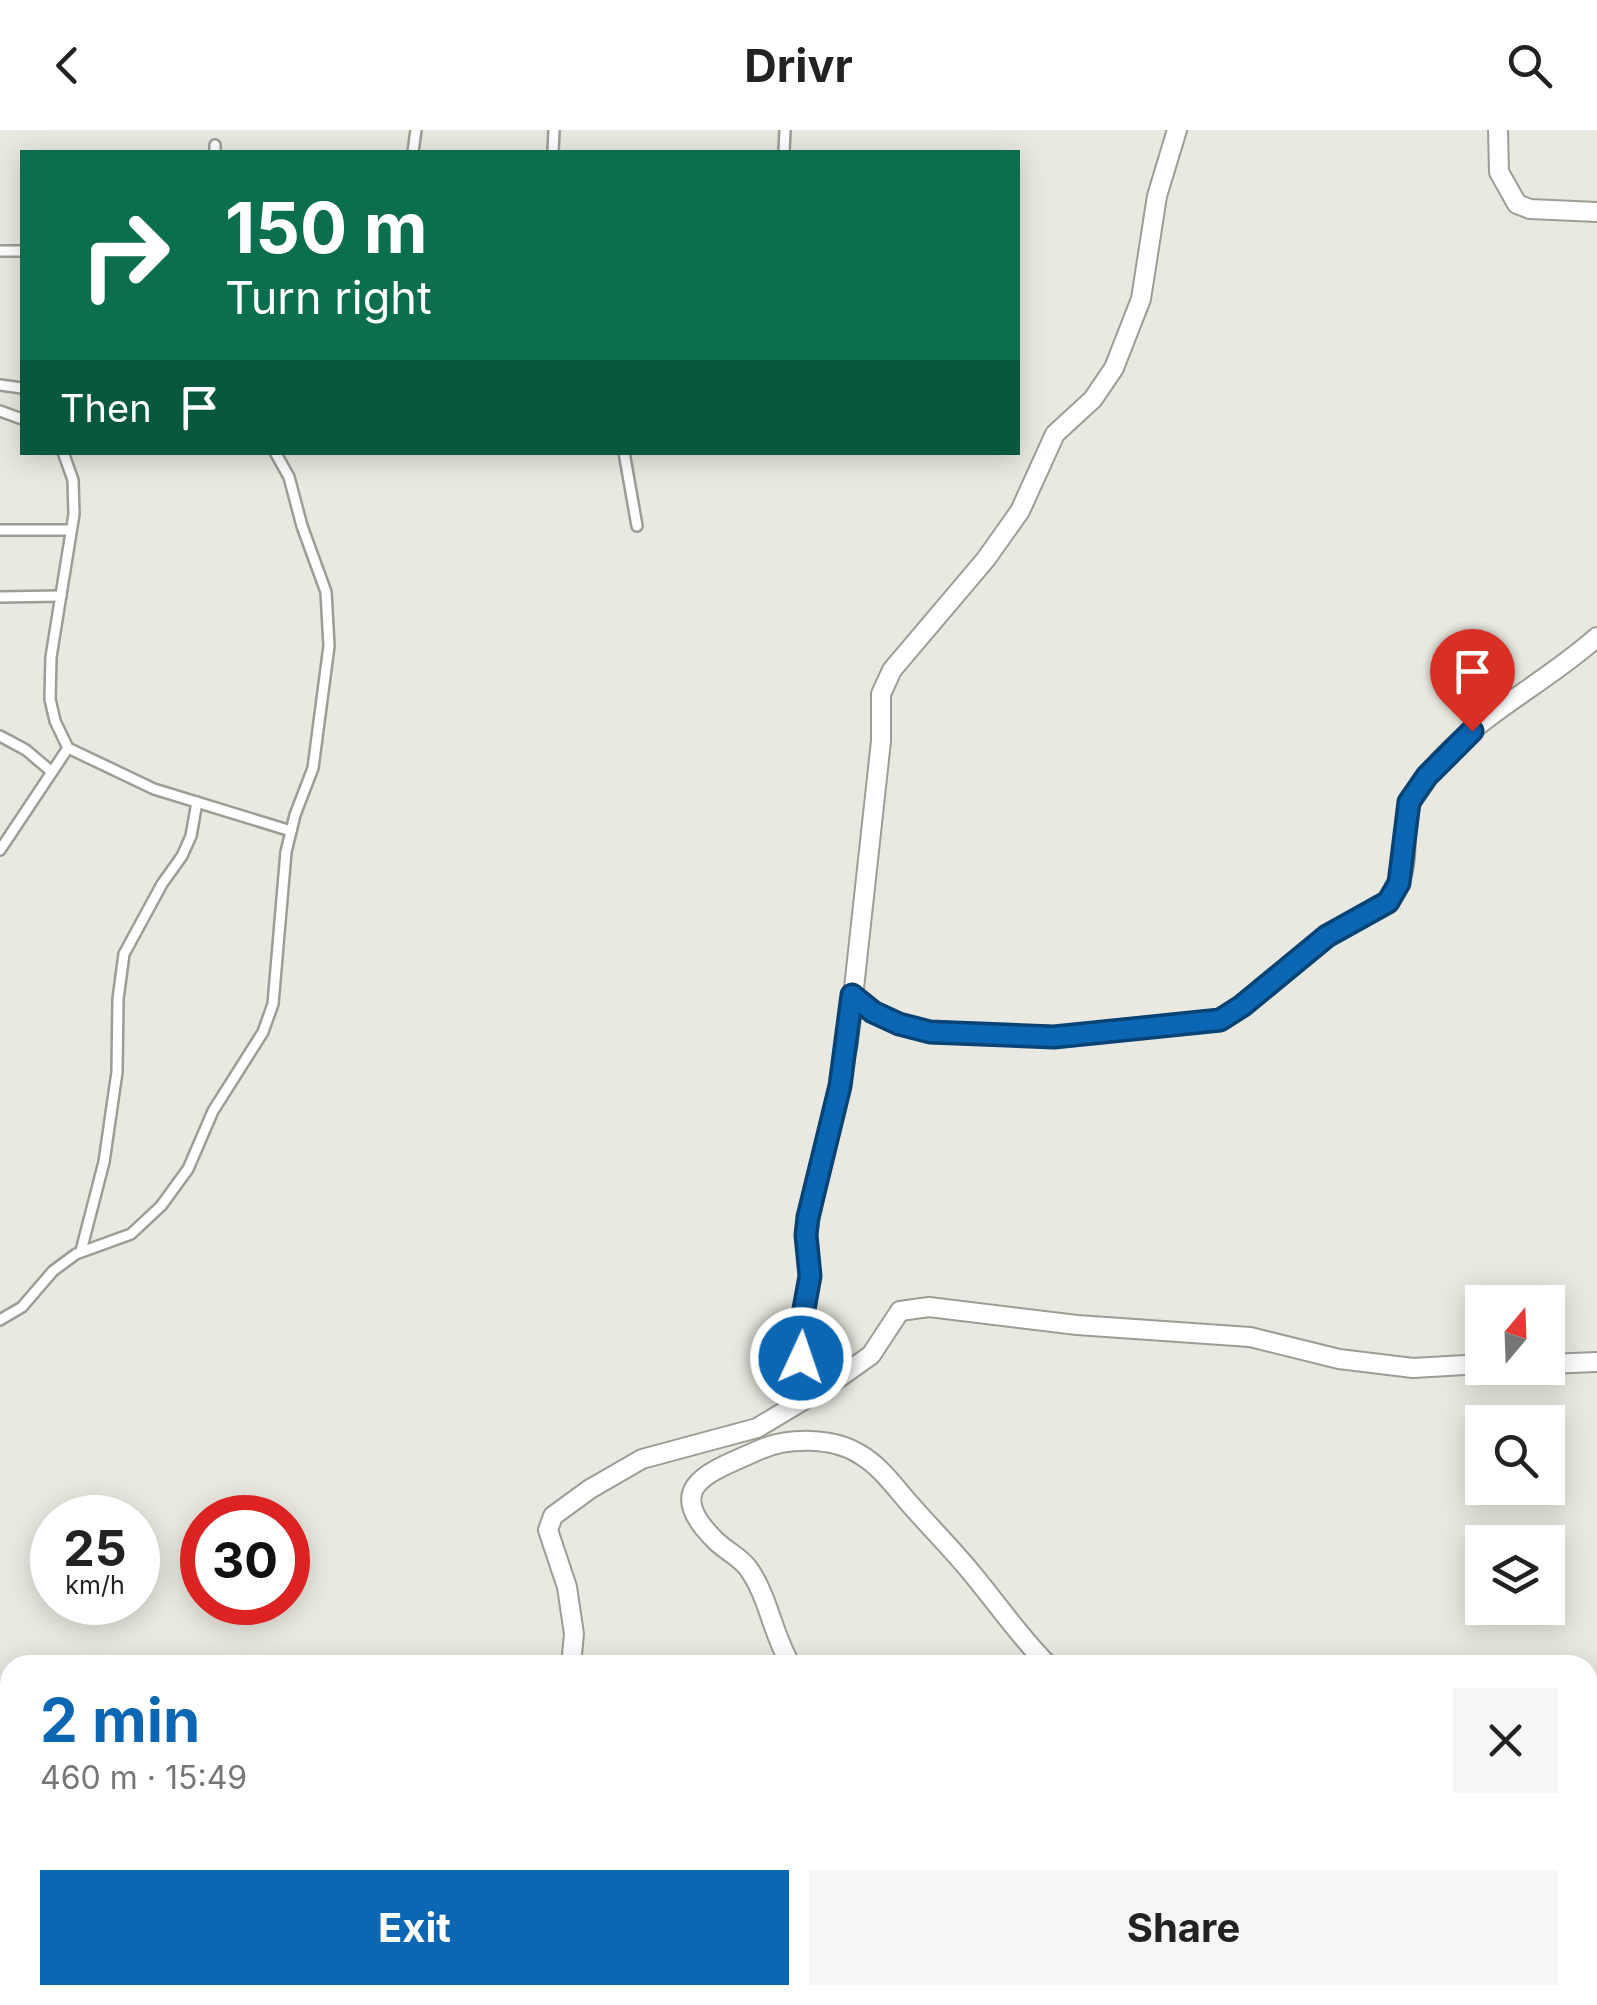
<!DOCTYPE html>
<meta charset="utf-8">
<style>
body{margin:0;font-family:Inter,sans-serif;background:#f6f6f6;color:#222;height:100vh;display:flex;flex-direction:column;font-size:38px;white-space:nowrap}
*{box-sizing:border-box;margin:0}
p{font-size:32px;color:#767676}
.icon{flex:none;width:55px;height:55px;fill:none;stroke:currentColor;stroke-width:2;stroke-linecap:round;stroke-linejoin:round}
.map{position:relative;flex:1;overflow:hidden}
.drawer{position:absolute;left:0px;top:1525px;width:1598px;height:350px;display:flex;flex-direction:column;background:#fff;border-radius:30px 30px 0 0;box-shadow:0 5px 25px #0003}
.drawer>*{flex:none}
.guide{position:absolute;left:20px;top:20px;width:1000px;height:305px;border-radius:0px;box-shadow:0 5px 25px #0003;background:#0b6e4f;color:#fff;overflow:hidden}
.needle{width:65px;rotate:19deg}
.tools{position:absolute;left:1465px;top:1155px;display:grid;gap:20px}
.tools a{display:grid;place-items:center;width:100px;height:100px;border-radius:0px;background:#fff;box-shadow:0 5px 25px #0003;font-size:50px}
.speed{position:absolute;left:30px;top:1365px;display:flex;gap:20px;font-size:50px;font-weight:700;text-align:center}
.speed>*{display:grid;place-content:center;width:130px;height:130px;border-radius:50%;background:#fff;box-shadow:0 5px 25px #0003;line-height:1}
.speed small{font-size:25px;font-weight:400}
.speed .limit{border:15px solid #d22;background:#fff;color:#111}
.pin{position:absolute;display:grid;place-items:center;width:85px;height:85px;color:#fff;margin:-102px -42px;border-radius:50% 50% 50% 0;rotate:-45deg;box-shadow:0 0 10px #0007}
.pin .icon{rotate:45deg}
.me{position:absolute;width:110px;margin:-55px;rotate:3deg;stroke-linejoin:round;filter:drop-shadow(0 0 8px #0008)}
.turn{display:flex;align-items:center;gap:35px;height:210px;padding:0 40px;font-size:45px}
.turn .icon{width:130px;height:130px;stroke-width:2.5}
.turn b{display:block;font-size:70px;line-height:85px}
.then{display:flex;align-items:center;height:95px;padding:0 40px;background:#0003;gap:20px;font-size:38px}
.round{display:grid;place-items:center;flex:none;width:105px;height:105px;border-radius:0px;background:#f6f6f6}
.overview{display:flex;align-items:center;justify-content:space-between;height:170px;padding:0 40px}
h1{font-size:60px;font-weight:700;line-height:75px;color:#0b67b4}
.cta{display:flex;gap:20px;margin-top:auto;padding:20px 40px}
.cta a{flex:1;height:115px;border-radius:0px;background:#0b67b4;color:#fff;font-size:40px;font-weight:700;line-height:115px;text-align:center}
.cta a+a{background:#f6f6f6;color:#222}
header{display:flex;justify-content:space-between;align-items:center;height:130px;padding:0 40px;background:#fff;font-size:45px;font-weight:700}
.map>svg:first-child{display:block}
</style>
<header><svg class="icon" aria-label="back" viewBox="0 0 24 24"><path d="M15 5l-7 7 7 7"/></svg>Drivr<svg class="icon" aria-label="search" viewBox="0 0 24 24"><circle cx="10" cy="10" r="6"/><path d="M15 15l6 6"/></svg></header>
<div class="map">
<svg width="1597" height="1875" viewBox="0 0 1597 1875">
<rect width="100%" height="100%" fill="#eae9e1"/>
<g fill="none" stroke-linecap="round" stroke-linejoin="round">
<!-- lane casing -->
<g stroke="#9d9c95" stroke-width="14">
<g id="lane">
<polyline points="215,22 215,15"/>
<polyline points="413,22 416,0"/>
<polyline points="553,22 554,0"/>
<polyline points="784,22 785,0"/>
<polyline points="0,121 22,121"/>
<polyline points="0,255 22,258"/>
<polyline points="0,281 22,289"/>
<polyline points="63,322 73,350 74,384 51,527 50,569 55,591 68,618 154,659 291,701"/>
<polyline points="624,322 637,396"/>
<polyline points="0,400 71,400"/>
<polyline points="0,467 61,466"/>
<polyline points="0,606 26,620 52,642"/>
<polyline points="0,720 68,618"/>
<polyline points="81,1121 104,1032 117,942 118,869 124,824 162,754 182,726 191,706 197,672"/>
<polyline points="0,1190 22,1177 53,1141 76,1124 131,1104 161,1076 188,1039 213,981 263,902 273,874 286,722 295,685 313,638 329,516 326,462 302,396 289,347 275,322"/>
</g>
</g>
<!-- street casing -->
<g stroke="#9d9c95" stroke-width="22">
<g id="street">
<polyline points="1498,0 1499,42 1517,74 1530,79 1597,82"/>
<path d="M852 865 873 883 899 894 930 902 1055 907 1220 890C1265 861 1302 819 1349 793 1368 783 1387 776 1397 757 1416 719 1392 691 1425 648 1471 588 1541 557 1597 507"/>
<polyline points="1548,1234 1597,1232"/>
<polyline points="807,1267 801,1209 810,1146 806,1105 848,913 881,611 881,564 892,540 986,429 1020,381 1055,304 1093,269 1114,238 1141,169 1157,66 1177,0"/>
<polyline points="571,1535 574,1504 567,1457 548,1400 553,1386 590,1359 642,1329 757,1298 829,1255 871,1225 900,1181 929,1177 1077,1195 1250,1207 1339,1229 1413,1238 1482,1234"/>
<path d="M791 1535C772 1504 769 1467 748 1438 739 1426 724 1420 714 1409 661 1356 710 1342 759 1320 788 1307 834 1307 861 1325 881 1337 894 1356 909 1373 929 1396 951 1418 970 1441 996 1472 1019 1506 1048 1535"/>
<polyline points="1588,1735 1597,1736"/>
<polyline points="1588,1769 1597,1757"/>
<polyline points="0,1860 10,1845"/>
<polyline points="177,1865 192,1875"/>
<polyline points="835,1865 839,1875"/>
<polyline points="1041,1865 1052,1875"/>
<polyline points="815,1875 822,1865"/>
<polyline points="1012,1875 1013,1865"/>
<polyline points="1510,1875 1516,1865"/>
</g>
</g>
<!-- lane -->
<use href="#lane" stroke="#fff" stroke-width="9"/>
<!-- street -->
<use href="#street" stroke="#fff" stroke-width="18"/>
</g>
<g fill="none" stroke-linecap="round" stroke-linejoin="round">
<!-- route casing -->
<g stroke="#074375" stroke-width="25">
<polyline id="route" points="801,1228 802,1190 810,1146 806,1105 808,1087 840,956 852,865 873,882 899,894 930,902 1054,907 1220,890 1242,876 1327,806 1388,772 1399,753 1409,672 1427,646 1472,601"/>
</g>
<!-- route -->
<use href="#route" stroke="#0b67b4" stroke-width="18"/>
</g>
</svg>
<div class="tools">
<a><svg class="needle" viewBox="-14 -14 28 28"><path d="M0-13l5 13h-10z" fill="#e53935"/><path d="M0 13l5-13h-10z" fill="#767676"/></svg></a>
<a><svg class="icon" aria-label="search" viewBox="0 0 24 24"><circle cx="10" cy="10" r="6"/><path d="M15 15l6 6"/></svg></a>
<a><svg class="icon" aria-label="layers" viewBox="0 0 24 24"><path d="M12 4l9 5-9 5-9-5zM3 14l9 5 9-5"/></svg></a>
</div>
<div class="speed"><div>25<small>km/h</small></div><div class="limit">30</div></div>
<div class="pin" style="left:1472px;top:601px;background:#d93025"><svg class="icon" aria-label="arrive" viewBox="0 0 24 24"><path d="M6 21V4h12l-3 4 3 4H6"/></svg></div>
<svg class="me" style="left:801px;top:1228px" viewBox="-20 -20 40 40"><circle r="17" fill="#0b67b4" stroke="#fff" stroke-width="3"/><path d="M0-11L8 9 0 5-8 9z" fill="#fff"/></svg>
<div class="guide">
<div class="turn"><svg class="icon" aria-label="right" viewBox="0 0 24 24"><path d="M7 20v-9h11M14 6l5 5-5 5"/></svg><div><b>150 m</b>Turn right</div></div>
<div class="then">Then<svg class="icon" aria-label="arrive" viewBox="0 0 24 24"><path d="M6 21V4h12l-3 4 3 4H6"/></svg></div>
</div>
<section class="drawer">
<div class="overview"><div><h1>2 min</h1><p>460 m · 15:49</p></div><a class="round"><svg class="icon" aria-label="close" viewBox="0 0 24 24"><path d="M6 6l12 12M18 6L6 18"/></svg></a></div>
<div class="cta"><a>Exit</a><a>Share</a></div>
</section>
</div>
